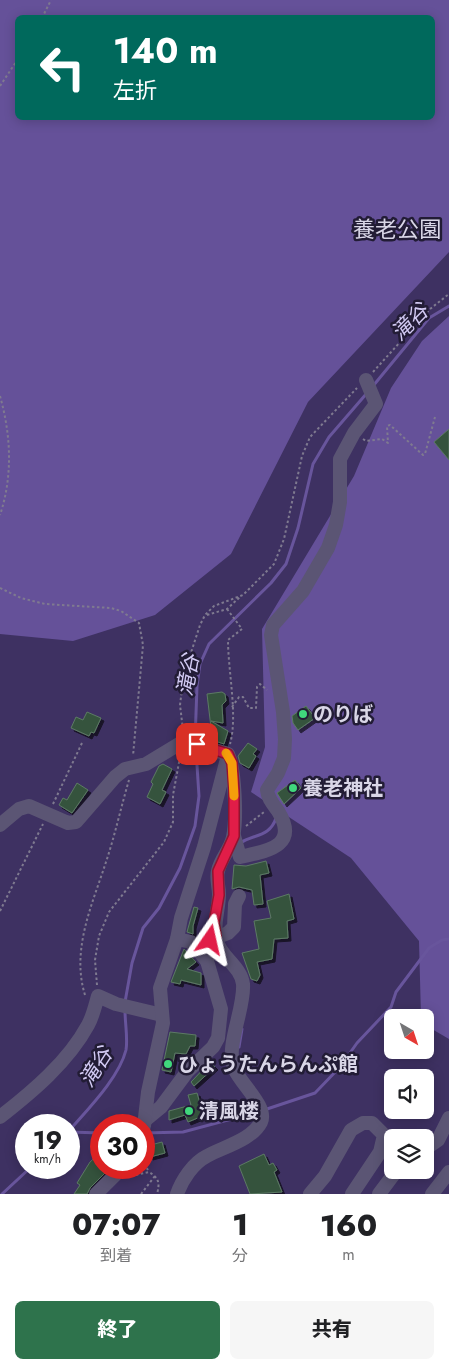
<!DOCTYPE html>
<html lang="ja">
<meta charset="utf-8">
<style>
body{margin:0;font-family:Jost,"Noto Sans JP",sans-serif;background:#f6f6f6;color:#202124;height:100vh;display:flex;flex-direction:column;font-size:19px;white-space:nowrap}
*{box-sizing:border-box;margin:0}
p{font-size:16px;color:#757577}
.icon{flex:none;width:28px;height:28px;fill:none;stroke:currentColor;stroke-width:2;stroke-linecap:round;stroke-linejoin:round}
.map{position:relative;height:1194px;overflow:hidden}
.drawer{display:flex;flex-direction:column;background:#fff;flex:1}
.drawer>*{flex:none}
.hud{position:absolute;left:15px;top:15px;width:420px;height:105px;border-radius:8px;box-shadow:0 2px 12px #0003;background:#00695c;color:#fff;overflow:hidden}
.needle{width:32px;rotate:141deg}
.buttons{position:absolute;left:384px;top:1009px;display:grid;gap:10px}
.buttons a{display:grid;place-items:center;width:50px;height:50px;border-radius:8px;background:#fff;box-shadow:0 2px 12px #0003;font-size:25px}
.speed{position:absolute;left:15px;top:1114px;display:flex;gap:10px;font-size:25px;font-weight:700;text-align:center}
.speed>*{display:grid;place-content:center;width:65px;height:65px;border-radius:50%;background:#fff;box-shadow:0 2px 12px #0003;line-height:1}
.speed small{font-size:12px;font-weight:400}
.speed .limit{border:8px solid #d22;background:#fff;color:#111}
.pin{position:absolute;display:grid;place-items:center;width:42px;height:42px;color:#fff;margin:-21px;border-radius:10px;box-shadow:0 2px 8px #0006}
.me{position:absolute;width:55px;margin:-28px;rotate:11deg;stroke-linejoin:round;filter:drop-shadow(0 0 4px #0008)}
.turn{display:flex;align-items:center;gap:18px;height:105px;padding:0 15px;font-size:22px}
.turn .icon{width:65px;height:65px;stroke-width:2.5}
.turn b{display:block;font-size:35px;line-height:42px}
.eta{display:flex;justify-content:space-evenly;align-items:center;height:85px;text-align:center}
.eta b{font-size:30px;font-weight:800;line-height:35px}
.action{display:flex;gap:10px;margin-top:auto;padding:10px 15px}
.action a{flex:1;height:58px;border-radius:8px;background:#2e734c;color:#fff;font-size:20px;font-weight:800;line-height:58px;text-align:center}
.action a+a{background:#f6f6f6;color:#202124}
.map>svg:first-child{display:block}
</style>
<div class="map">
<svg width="449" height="1194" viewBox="0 0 449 1194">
<defs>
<filter id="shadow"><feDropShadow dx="3" dy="3" stdDeviation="0" flood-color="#0009"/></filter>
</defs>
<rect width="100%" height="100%" fill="#2c2540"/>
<!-- green -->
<path fill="#3e3162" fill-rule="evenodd" d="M449 0V1194H0V470L432 118V18ZM392 1018H425V1050H392ZM392 1078H425V1110H392ZM26 1125H69V1168H26ZM101 1125H144V1168H101ZM392 1138H425V1170H392Z"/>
<!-- forest -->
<g fill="#655199" fill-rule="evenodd">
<path d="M0 0H449V252L308 402 231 554 155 615 73 641 0 634ZM18 18H432V118H18Z"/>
<polygon points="449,316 449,1039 425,1025 425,1018 421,1017 419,941 351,858 251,792 265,747 262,629 354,476 391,388 422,341"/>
</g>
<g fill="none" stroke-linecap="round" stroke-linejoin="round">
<!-- stream -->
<g stroke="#68559c" stroke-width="3">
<polyline points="373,386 429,318 449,306"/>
<polyline points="195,741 197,686 200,664 209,644 271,583 286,564 298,528 313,464 329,437 367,393"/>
<path d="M240 843C254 834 270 837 276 818"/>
<polyline points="125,1002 132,963 143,928 159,908 180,868 195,826 199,796 196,750"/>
<polyline points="239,1047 242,1029"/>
<polyline points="264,1110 315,1093 340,1067 357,1043 391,1007 396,992 429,948 442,940 449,939"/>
<path d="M69 1131C87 1110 119 1078 126 1050 128 1039 125 1023 125 1011"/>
<polyline points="69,1132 101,1133"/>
<polyline points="144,1133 183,1132 258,1112"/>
<polyline points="2,1194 30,1168"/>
</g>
</g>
<!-- building -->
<g fill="#36533e" stroke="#5c7a64" filter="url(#shadow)">
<polygon points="449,429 449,460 434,442"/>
<polygon points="222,692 225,694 226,701 222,705 223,723 211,721 228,731 224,744 209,739 212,736 207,694"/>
<polygon points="306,706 315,718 298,730 293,723 292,716"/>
<polygon points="87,712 101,718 94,733 91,732 89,736 71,728 76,717 83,720"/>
<polygon points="248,743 257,749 253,754 256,756 249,768 240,763 238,756"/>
<polygon points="163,764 172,769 162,790 166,792 160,804 147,797 153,784 151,782 159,766"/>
<polygon points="295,780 301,788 284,804 277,793"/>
<polygon points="77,783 88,790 72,813 59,805 63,798 67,800"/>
<polygon points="266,861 269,873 260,875 263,904 254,905 252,890 239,887 232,889 234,865 246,866"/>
<polygon points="289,894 294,919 287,921 288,938 274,939 272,959 257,962 260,975 257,981 251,979 242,953 259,949 254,921 271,918 267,901"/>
<polygon points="194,907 198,908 193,926 193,934 187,932"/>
<polygon points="184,949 196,962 187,969 201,973 201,985 181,980 180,984 171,982"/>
<polygon points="170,1032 196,1035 195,1046 190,1046 186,1054 175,1053 171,1072 162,1070"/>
<polygon points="210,1062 215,1067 194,1086 191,1082"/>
<polygon points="197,1093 201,1107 219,1101 222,1108 188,1122 185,1115 169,1120 169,1111 191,1105 188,1095"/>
<polygon points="162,1142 165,1153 150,1157 147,1146"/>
<polygon points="101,1152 101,1168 110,1168 90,1188 87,1194 74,1194 80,1185 77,1183 90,1162"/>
<polygon points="264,1154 269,1165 273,1163 277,1170 274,1172 282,1192 250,1194 239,1166"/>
</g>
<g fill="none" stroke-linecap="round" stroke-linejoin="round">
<!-- path -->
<g stroke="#7f7a90" stroke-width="2" stroke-dasharray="2.5 2.5" stroke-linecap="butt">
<polyline points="42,18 51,0"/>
<polyline points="0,86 18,59"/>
<polyline points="373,372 430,309 449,294"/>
<path d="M0 396C11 435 13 476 0 515"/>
<polyline points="363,439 366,441 382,439 388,443 387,426 390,425 423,455 425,454 435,417"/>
<polyline points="0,588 21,598 45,604 111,608 121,611 139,623 143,645 133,756"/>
<path d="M227 609 242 629 228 640C228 671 238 716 230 744"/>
<polyline points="207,615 227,609 241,596"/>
<polyline points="232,707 239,697 243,697 249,708 256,708 257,687 260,684 267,690"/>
<polyline points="183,730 180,705 184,674 200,625 205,615 214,606 243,595 274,564 284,539 302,456 310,437 357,388"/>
<polyline points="53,804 82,743"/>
<polyline points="246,826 264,812"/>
<polyline points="0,911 43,824"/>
<polyline points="97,985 95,960 99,936 109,912 164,842 173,822 173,795 180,757"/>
<path d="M85 995C71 950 92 905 106 862 115 835 121 807 129 780"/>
<polyline points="144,1164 148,1170"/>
<path d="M131 1176 149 1172C159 1178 160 1183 157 1194"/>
<polyline points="141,1194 155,1176"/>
</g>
<!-- minor -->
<g stroke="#5b5574" stroke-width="14">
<path d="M0 825 19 809 29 806 68 823 76 822 115 777 125 769 146 764 184 741 228 754C235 770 237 819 233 837 231 849 220 859 218 871 216 878 219 887 219 894 219 910 213 922 216 939 220 957 241 966 243 984 245 1010 224 1047 235 1070 241 1084 268 1107 261 1122 252 1140 223 1147 207 1156 193 1163 182 1180 177 1194"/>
<path d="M234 836 240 857C266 851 300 847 278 811 273 804 268 799 267 790L278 773 284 758 285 739 283 712 271 635 273 625 303 591 328 548 336 525 340 502V459L354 433 376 404 366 380"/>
<polyline points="177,939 191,942 207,961"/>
<path d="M0 1117C32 1092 68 1062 88 1025 93 1016 95 1006 98 996L116 1004 162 1015"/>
<polyline points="144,1121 161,1107 187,1072 213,1047 218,1038 221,1009 207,961 210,940 228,933 234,927 235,904 239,896"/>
<polyline points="144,1126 148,1092 163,1023 160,988 177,939 181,918 204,847 228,755"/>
<polyline points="425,1149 438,1140 449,1118"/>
<polyline points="96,1194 122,1168"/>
<polyline points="310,1194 325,1176 351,1130 363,1123 372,1123 384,1135 380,1152 352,1194"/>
<polyline points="379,1194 397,1170"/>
<polyline points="432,1194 449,1172"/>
</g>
</g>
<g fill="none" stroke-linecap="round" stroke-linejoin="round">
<!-- route casing -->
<g stroke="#92132f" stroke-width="12">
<polyline id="route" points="197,744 228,754 232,763 234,790 234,836 218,871 219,895 214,923 216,936 210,940"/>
</g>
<!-- route -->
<use href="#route" stroke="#e11d48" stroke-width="9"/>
<!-- slow -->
<polyline stroke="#f59e0b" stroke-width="9" points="226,753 232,763 234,796"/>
</g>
<!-- markers -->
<g fill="#40d77c" stroke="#221c35" stroke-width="2">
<circle cx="303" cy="714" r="5"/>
<circle cx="293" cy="788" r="5"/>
<circle cx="168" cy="1064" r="5"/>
<circle cx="189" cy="1111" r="5"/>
</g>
<g text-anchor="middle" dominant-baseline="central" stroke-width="5" stroke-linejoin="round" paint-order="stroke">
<!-- poi labels -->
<g font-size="20" font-weight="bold" fill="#d9d6e7" stroke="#221c35" text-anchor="start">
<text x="313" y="714">のりば</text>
<text x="303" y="788">養老神社</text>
<text x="178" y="1064">ひょうたんらんぷ館</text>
<text x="199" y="1111">清風楼</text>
</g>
<!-- water labels -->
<g font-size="21" font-style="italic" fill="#d2caf3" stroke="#221c35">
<text transform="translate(410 322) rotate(-45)">滝谷</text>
<text transform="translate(188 675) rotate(-80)">滝谷</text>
<text transform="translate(96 1067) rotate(-57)">滝谷</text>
</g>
<!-- quarter labels -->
<g font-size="22" fill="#d9d6e7" stroke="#221c35">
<text x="397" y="229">養老公園</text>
</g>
</g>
</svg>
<div class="buttons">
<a><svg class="needle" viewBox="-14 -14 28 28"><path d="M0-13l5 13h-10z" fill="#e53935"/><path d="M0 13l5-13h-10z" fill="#757577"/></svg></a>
<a><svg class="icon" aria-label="sound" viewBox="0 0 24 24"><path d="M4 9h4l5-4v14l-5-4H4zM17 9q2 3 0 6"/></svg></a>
<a><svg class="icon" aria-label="layers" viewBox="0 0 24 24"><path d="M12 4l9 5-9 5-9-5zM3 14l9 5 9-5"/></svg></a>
</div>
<div class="speed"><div>19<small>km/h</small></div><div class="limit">30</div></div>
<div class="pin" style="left:197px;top:744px;background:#d93025"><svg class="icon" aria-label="arrive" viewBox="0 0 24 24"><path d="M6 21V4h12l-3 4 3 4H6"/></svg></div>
<svg class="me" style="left:210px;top:940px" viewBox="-20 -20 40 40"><path d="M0-17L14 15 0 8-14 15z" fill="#e11d48" stroke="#fff" stroke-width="4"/></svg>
<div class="hud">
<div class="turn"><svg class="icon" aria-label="left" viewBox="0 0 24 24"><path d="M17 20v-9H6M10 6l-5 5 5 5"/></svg><div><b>140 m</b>左折</div></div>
</div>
</div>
<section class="drawer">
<div class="eta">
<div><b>07:07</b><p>到着</p></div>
<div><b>1</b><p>分</p></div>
<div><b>160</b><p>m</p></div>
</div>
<div class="action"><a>終了</a><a>共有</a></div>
</section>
